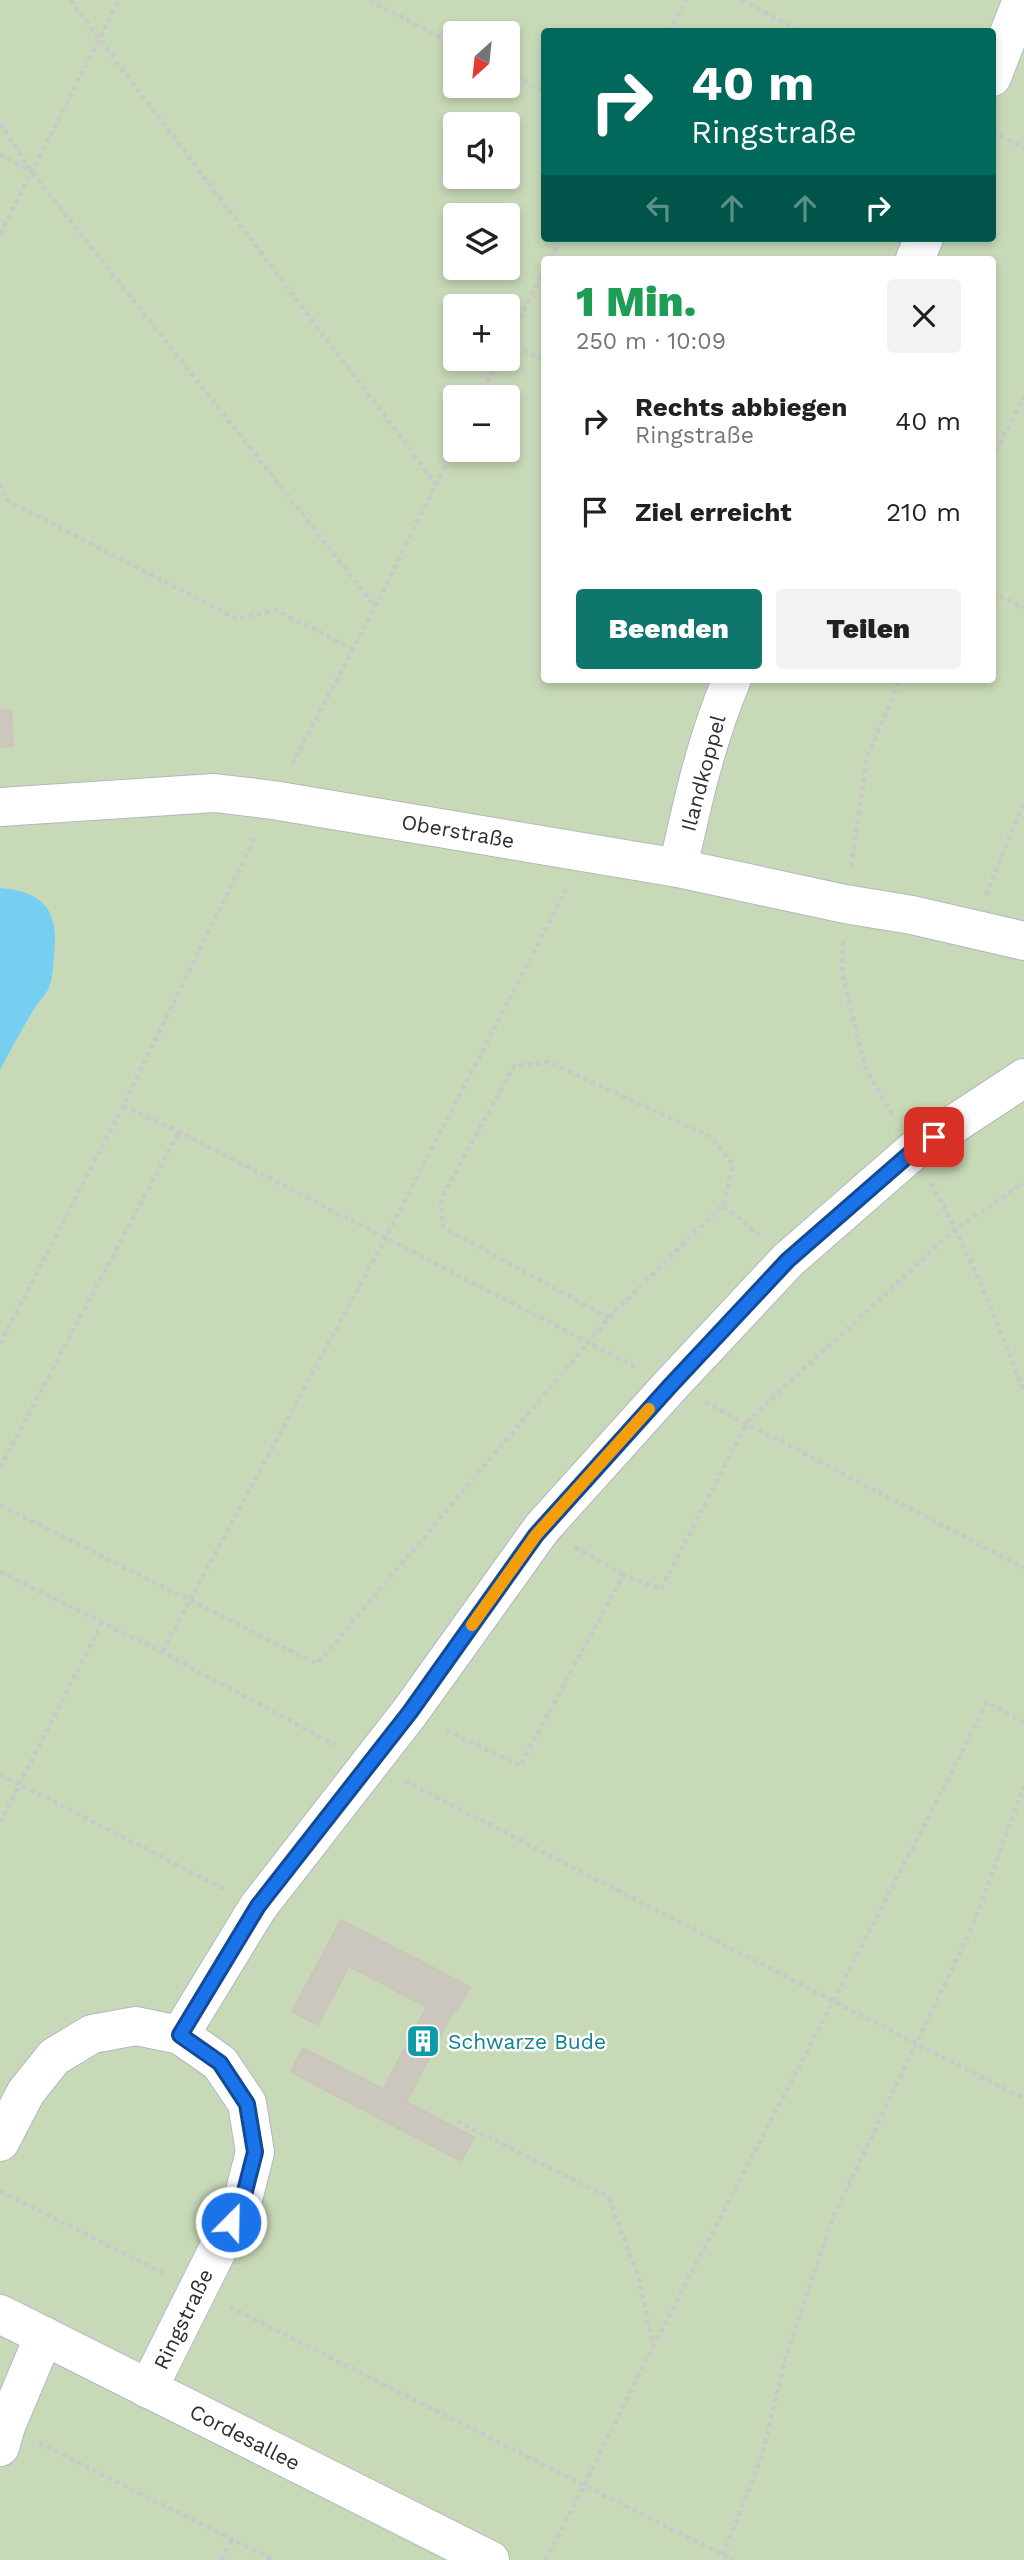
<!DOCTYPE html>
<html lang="de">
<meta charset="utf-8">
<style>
body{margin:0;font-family:"Work Sans",sans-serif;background:#f2f2f2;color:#202124;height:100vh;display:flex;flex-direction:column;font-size:26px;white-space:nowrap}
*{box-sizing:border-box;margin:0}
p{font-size:23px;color:#757577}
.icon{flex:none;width:38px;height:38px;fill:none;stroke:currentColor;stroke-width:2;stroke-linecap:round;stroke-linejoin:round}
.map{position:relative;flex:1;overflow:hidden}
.details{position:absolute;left:541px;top:256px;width:455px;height:427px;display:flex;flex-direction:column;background:#fff;border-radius:7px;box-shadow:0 4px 10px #0003}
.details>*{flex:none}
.guide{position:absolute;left:541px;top:28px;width:455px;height:214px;border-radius:7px;box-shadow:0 4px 10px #0003;background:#00695c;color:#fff;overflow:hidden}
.needle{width:46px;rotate:207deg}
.buttons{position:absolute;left:443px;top:21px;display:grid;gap:14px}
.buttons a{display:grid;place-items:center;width:77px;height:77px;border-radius:7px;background:#fff;box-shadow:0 4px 10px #0003;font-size:35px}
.pin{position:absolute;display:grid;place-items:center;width:60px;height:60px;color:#fff;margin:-30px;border-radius:14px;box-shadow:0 4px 10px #0006}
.me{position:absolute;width:77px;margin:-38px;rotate:23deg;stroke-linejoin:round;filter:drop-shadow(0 0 5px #0008)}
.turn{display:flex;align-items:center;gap:24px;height:147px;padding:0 35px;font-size:32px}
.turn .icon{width:91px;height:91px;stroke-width:2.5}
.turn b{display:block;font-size:49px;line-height:60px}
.lanes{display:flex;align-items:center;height:66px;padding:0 35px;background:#0003;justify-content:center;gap:35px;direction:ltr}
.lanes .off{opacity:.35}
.round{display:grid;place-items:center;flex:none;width:74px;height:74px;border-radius:7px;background:#f2f2f2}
.head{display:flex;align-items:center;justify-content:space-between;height:119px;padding:0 35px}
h1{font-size:42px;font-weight:800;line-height:52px;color:#1e9e55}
.primary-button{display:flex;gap:14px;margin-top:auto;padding:14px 35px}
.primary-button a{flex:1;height:80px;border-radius:7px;background:#0f766e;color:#fff;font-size:28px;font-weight:800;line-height:80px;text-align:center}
.primary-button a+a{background:#f2f2f2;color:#202124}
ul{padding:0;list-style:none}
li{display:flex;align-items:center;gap:21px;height:91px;padding:0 35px}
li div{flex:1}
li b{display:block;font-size:26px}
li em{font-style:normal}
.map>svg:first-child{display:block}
</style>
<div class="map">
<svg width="1024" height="2560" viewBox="0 0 1024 2560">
<rect width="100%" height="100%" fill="#efe9e1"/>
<!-- cemetery -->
<path fill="#c8d9b8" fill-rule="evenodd" d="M0 0H1024V2560H0ZM544 32H992V238H544ZM455 33H508V86H455ZM455 124H508V177H455ZM455 215H508V268H455ZM544 259H992V679H544ZM455 306H508V359H455ZM455 397H508V450H455Z"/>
<!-- water -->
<path fill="#75cff0" d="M0 888C45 892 59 911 54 955 53 966 53 977 49 987 46 995 39 1001 34 1009 22 1029 11 1049 0 1070Z"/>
<!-- building -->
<g fill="#cbc7bf" stroke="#cbc5ba" stroke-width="2">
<polygon points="11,710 13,746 0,747 0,711"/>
<polygon points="341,1920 470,1987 457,2011 454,2010 406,2102 474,2137 461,2161 291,2072 303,2048 383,2089 427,2007 349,1966 318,2025 292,2012"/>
</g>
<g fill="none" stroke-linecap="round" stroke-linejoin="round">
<!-- minor casing -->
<g stroke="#b4b7c1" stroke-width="40">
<g id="minor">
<polyline points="992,77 1022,0"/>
<polyline points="915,259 924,238"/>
<polyline points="0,807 214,793 273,800 678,868 845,904 912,915 1024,941"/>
<path d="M678 868C692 804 706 740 732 679"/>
<polyline points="180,2035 258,1907 410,1712 542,1528 670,1386 788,1260 913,1151 1024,1078"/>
<polyline points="0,2142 26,2092 54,2057 92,2034 136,2026 180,2035 220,2063 247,2103 255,2152 243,2199 148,2389"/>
<polyline points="0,2314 490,2560"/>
<polyline points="0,2447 6,2426 44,2336"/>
</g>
</g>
<!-- path -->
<g stroke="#c9c9c9" stroke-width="4.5" stroke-dasharray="5 3.5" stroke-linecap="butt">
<polyline points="70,0 436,484"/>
<polyline points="369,0 455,45"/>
<polyline points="741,0 801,32"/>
<polyline points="669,32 686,0"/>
<polyline points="508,72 544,91"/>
<polyline points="0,123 31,171 375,606"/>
<polyline points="992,132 1024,148"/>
<polyline points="0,154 30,171"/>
<polyline points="0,234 119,0"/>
<polyline points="550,259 561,238"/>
<polyline points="508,341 544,271"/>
<polyline points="508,342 544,361"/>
<polyline points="479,397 499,359"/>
<polyline points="992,460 1024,396"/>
<polyline points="0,483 8,501 237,619 276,610 353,649"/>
<polyline points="992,592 1024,608"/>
<polyline points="292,765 375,607 455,446"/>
<polyline points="851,866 867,758 900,679"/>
<polyline points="986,895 1024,801"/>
<polyline points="843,941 842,972 865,1067 894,1118"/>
<polyline points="123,1106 180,1132 638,1368"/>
<path d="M931 1183C968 1251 998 1321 1024 1393"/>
<polyline points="609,1318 443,1227 441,1199 514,1066 549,1062 711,1137 733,1164 723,1205"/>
<polyline points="0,1344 123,1106 256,835"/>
<polyline points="705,1402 1024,1568"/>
<polyline points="0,1468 179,1132"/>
<polyline points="0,1505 317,1664 609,1318 723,1205 761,1237"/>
<polyline points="575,1547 623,1575"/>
<polyline points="0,1572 162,1652 335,1745"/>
<polyline points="162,1652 386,1237 568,886"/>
<polyline points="446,1730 520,1766 623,1575 661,1589 747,1423 760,1409 956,1229 1024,1183"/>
<polyline points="0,1774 226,1890"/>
<polyline points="405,1781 1024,2099"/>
<polyline points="0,1823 101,1624"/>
<polyline points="457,2121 608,2197 638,2275 653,2345"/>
<polyline points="0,2191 163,2273"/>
<polyline points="230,2307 733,2560"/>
<polyline points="39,2443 273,2560"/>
<polyline points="723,2555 762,2456 786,2356 833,2217 974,1923 1024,1786"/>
<polyline points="221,2560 232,2539"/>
<path d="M545 2560C584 2489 618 2415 655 2343 766 2129 878 1917 987 1702L1024 1723"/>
</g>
<!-- minor -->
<use href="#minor" stroke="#fff" stroke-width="38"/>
</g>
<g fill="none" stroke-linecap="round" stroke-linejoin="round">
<!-- route casing -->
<g stroke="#114b97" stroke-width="18">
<polyline id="route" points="231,2222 243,2199 255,2152 247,2104 220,2063 180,2035 258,1906 410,1712 536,1535 670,1386 788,1260 913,1151 934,1137"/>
</g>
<!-- route -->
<use href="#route" stroke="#1a73e8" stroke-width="12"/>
<!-- slow -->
<polyline stroke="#f59e0b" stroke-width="12" points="472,1625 536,1535 649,1409"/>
</g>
<!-- icons -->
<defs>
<g id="building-square" transform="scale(1.75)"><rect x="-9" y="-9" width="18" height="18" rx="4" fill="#0f9aa8" stroke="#fff"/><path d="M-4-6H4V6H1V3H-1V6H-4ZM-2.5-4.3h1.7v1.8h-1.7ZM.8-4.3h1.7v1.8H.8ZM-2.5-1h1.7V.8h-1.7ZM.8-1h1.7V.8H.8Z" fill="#fff"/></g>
</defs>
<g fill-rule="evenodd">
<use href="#building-square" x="423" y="2041"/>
</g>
<g text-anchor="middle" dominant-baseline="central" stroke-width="5" stroke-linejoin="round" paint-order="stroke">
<!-- street labels -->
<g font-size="21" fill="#2e2e2e" stroke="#fff">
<text transform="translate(703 773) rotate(-75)">Ilandkoppel</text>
<text transform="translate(458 831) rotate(10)">Oberstraße</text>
<text transform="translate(183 2319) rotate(-64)">Ringstraße</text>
<text transform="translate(245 2437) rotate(27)">Cordesallee</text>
</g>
<!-- culture labels -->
<g font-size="21" fill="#0d838f" stroke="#fff" text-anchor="start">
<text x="448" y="2041">Schwarze Bude</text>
</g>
</g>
</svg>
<div class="buttons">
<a><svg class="needle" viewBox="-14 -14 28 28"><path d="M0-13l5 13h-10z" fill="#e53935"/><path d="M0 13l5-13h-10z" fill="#757577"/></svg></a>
<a><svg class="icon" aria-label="sound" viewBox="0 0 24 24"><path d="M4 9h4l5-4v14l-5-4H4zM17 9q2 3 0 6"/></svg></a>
<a><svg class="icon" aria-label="layers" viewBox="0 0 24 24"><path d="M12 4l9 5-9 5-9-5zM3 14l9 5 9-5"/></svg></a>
<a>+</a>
<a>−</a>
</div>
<div class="pin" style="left:934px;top:1137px;background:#d93025"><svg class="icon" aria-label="arrive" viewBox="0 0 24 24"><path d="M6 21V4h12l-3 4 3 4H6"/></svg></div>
<svg class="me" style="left:231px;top:2222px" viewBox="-20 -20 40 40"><circle r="17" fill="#1a73e8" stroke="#fff" stroke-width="3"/><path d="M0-11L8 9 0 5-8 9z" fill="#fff"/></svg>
<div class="guide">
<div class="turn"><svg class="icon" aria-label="right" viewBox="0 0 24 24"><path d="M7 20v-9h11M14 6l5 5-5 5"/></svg><div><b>40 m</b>Ringstraße</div></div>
<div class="lanes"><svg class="icon off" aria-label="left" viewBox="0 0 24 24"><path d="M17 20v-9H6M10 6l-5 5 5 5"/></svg><svg class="icon off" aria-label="ahead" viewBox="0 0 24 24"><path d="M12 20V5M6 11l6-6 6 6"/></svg><svg class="icon off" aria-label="ahead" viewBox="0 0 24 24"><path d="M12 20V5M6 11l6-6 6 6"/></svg><svg class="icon" aria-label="right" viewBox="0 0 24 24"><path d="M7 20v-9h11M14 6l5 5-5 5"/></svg></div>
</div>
<section class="details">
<div class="head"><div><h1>1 Min.</h1><p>250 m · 10:09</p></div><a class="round"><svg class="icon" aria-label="close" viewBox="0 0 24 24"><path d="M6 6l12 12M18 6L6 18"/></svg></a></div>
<ul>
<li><svg class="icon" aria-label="right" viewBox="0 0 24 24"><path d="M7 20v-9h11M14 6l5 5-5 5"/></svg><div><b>Rechts abbiegen</b><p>Ringstraße</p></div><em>40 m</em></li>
<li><svg class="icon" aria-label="arrive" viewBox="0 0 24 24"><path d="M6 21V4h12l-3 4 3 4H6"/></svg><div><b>Ziel erreicht</b></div><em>210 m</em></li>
</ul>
<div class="primary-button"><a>Beenden</a><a>Teilen</a></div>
</section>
</div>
